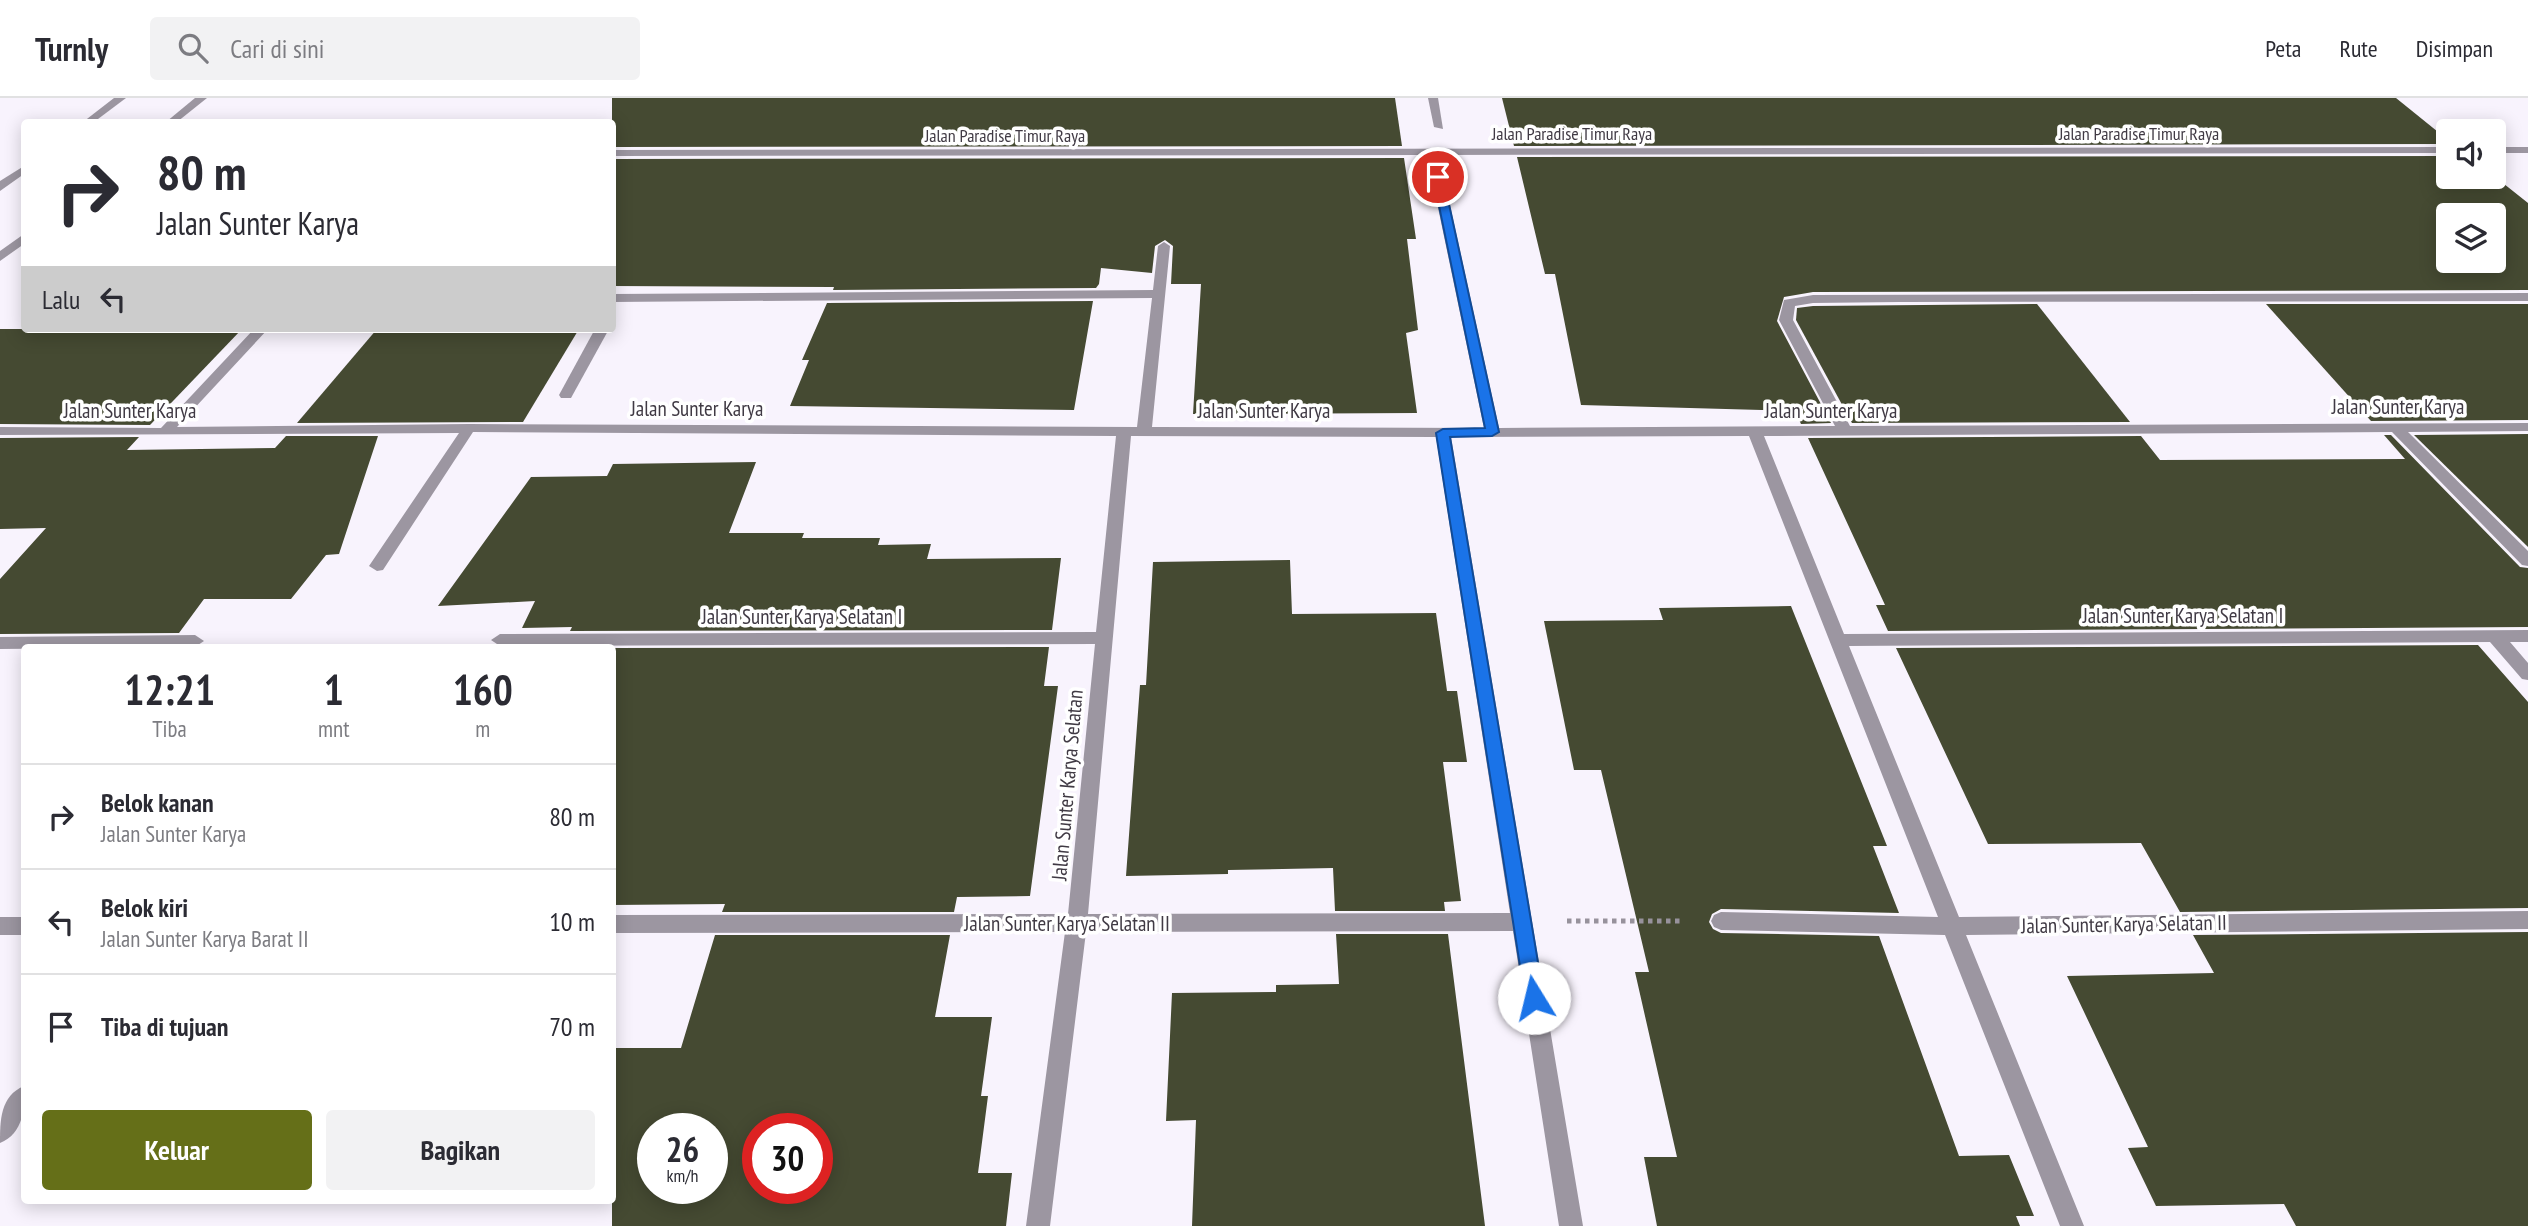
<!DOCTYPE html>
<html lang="id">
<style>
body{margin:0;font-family:"PT Sans Narrow",sans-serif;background:#f2f2f3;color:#2b2b33;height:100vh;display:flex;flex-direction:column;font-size:26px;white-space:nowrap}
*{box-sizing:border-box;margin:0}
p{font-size:23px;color:#7c7c81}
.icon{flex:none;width:38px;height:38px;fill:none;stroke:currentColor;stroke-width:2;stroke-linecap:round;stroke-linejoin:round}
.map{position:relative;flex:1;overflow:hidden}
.sheet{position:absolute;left:21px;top:546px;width:595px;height:560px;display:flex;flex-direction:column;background:#fff;border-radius:7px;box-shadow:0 4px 18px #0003}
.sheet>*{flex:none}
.hud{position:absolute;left:21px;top:21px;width:595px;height:214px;border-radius:7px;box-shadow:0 4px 18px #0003;background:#fff;color:#2b2b33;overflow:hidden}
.buttons{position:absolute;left:2436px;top:21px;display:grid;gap:14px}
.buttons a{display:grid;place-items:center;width:70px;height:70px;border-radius:7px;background:#fff;box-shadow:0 4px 18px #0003;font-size:35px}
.speed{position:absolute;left:637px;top:1015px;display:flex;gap:14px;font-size:35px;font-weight:700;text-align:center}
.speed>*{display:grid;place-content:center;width:91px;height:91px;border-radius:50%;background:#fff;box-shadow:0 4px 18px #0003;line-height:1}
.speed small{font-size:18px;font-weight:400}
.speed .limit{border:10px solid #d22;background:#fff;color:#111}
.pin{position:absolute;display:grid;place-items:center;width:60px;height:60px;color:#fff;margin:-30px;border:4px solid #fff;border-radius:50%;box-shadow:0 2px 7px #0007}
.me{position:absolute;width:77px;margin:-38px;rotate:351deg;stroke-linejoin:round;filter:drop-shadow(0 0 5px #0008)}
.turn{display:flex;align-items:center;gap:24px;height:147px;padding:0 21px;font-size:32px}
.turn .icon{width:91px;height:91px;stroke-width:2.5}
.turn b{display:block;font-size:49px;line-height:60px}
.then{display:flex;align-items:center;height:66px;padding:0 21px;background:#0003;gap:14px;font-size:26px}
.eta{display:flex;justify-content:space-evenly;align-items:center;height:119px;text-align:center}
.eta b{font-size:42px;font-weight:700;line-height:49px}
.action{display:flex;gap:14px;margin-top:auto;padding:14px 21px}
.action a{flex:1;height:80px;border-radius:7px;background:#656f18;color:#fff;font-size:28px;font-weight:700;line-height:80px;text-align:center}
.action a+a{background:#f2f2f3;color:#2b2b33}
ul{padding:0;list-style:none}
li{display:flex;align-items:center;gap:21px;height:105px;padding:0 21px;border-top:2px solid #e1e1e2}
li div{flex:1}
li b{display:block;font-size:26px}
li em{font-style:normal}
header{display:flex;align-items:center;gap:42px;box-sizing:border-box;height:98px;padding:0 35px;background:#fff;border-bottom:2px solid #e1e1e2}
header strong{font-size:33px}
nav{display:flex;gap:38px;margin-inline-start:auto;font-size:24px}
.search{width:490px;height:63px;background:#f2f2f3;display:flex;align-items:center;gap:18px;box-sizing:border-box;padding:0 24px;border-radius:7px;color:#7c7c81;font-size:26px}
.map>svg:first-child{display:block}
</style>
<header>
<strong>Turnly</strong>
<div class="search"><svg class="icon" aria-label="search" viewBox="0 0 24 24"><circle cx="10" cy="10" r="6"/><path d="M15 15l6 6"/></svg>Cari di sini</div>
<nav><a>Peta</a><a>Rute</a><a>Disimpan</a></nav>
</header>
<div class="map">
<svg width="2528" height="1128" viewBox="0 0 2528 1128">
<rect width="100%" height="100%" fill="#f8f3fd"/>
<!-- building -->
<g fill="#454a32" fill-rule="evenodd">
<polygon points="612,0 1395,0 1402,48 612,49"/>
<polygon points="1502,0 2396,0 2448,42 2448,46 1514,48"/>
<path d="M2448 58V79L2494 78 2528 105V192L1813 194 1784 199 1777 223 1831 325 1801 326 1795 313 1581 307 1555 176H1545L1517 59ZM2448 117H2494V163H2448Z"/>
<polygon points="1404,60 1416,141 1407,141 1418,232 1406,235 1417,315 1193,316 1201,186 1171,186 1173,148 1165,142 1155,148 1152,175 1101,170 1099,186 1096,190 833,192 834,189 612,188 612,61"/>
<polygon points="1093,203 1074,312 790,308 809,262 802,262 827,205"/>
<polygon points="2037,206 2130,324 1852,325 1796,222 1797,210 1813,208"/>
<polygon points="2266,206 2528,206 2528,322 2371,323"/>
<polygon points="0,231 242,231 150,327 0,326"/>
<polygon points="377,231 579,231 523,324 297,325"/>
<polygon points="2528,336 2528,449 2414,337"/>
<polygon points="2384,337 2391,337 2520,469 2528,470 2528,529 1888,533 1876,507 1885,507 1808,340 2141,338 2160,362 2405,361"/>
<polygon points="286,338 378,338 339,456 326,457 291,501 204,501 179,535 0,536 0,481 46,430 0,431 0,340 139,339 127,352 275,350"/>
<polygon points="756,364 729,435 804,435 802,440 880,440 878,447 931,446 927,461 1061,460 1052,532 570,533 572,529 522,530 535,503 438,508 531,379 607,378 613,366"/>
<polygon points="1290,462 1292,516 1436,515 1447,593 1457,593 1467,664 1443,664 1461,803 1444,804 1445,813 1335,813 1333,770 1228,772 1228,776 1126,778 1140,587 1146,587 1153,464"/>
<polygon points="1791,508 1887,748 1873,748 1899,815 1721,811 1712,816 1709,824 1713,831 1721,835 1879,838 1959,1058 2009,1057 2034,1118 2016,1118 2020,1128 1657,1128 1644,1059 1677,1059 1635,874 1649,874 1601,672 1574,672 1544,523 1663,522 1659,510"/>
<polygon points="2478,547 2528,604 2528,810 2180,814 2141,745 1988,746 1896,550"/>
<polygon points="1049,549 1044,588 1058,588 1030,798 957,799 954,814 722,814 725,806 612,807 612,550"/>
<polygon points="2528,834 2528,1128 2296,1128 2284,1106 2156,1108 2128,1050 2148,1049 2067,878 2214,875 2193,837"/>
<polygon points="1336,836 1448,836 1485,1128 1192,1128 1196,1022 1166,1023 1172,895 1276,894 1276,887 1339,886"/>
<path d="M715 837H950L935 919H992L981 998H988L978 1075H1012L1006 1128H612V950H681ZM653 1031H712V1090H653ZM758 1031H817V1090H758Z"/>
</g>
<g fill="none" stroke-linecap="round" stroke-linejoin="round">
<!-- path -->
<polyline stroke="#97929c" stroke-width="5" stroke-dasharray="4.5 4.5" stroke-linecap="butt" points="1567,823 1681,823"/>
<!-- minor -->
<g fill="#9c96a1" fill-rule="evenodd">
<polygon points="114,0 126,0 94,24 83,24"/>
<polygon points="195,0 207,0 177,24 166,24"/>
<polygon points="1428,0 1438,0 1443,31 1434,29"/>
<path d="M2448 49V55L1439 57 1499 330 1835 328 1779 222 1784 202 1813 197 2528 195V203L1899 204 1813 205 1795 208 1793 222 1850 328 2528 325V333L2408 334 2528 453V468L2522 467 2392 334 1764 338 1844 536 2528 532V544H2510L2528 565V582L2522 581 2490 544 1849 548 1959 819 2528 813V831L1966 837 2084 1128H2060L1945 837 1721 832 1714 829 1711 823 1714 817 1721 814 1938 819 1749 338 1451 339 1583 1128H1559L1513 833 1086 834 1050 1128H1026L1065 834 612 835V817L1068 816 1095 546 500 548 491 542 500 536 1096 534 1116 338 473 334 383 472 377 473 369 468 459 335 0 337V329L161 330 254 231H268L177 329 469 326 1137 329 1152 200 612 204V196L1153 192 1158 148 1164 144 1170 148 1152 329 1484 330 1427 57 612 58V52ZM1131 338 1436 339 1510 815 1088 816Z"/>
<rect x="2494" y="49" width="34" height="6"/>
<polygon points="24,68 24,76 0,93 0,83"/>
<polygon points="24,136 24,146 0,163 0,153"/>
<polygon points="595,231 609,231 571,300 561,300 559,297"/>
<polygon points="195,537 204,543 195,549 0,551 0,539"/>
<rect x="0" y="819" width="24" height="18"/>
<path d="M24 988C26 1009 23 1036 0 1045 0 1023 0 998 24 988Z"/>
</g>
</g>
<!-- route -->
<polygon fill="#1a73e8" stroke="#114b97" stroke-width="2" points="1438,76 1443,79 1499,334 1492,338 1450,339 1544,900 1541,906 1534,908 1527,906 1525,900 1436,335 1443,331 1485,330 1433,79"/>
<g text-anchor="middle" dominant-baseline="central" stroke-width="7" stroke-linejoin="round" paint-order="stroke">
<!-- far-street labels -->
<g font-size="18" fill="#403a44" stroke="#fff">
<text x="1572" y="35">Jalan Paradise Timur Raya</text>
<text x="2139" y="35">Jalan Paradise Timur Raya</text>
<text x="1005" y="37">Jalan Paradise Timur Raya</text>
</g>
<!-- street labels -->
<g font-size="21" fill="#403a44" stroke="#fff">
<text x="2398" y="308">Jalan Sunter Karya</text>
<text x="697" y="310">Jalan Sunter Karya</text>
<text x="130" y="312">Jalan Sunter Karya</text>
<text x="1264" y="312">Jalan Sunter Karya</text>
<text x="1831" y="312">Jalan Sunter Karya</text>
<text x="2183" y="517">Jalan Sunter Karya Selatan I</text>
<text x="802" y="518">Jalan Sunter Karya Selatan I</text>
<text transform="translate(1067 687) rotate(-85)">Jalan Sunter Karya Selatan</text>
<text x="1067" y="825">Jalan Sunter Karya Selatan II</text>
<text transform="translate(2124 826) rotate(-1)">Jalan Sunter Karya Selatan II</text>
</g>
</g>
</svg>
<div class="buttons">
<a><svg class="icon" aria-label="sound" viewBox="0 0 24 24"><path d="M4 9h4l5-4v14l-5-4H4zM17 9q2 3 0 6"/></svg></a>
<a><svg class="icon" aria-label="layers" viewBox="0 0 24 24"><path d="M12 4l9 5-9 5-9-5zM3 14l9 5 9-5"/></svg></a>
</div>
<div class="speed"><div>26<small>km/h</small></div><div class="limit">30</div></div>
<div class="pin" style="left:1438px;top:79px;background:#d93025"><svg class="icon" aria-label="arrive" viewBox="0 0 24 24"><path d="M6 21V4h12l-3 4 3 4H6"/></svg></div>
<svg class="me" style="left:1534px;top:900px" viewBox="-20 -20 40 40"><circle r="19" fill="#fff"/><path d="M0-13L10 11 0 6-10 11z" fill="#1a73e8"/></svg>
<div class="hud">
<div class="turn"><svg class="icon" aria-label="right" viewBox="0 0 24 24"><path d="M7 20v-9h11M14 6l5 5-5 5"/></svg><div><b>80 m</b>Jalan Sunter Karya</div></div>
<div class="then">Lalu<svg class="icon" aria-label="left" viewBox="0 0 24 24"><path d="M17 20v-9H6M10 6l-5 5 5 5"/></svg></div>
</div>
<section class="sheet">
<div class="eta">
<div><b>12:21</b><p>Tiba</p></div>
<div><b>1</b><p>mnt</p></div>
<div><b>160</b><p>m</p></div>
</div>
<ul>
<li><svg class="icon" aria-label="right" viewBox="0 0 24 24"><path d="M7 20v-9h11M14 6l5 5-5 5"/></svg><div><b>Belok kanan</b><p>Jalan Sunter Karya</p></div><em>80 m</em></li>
<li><svg class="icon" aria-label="left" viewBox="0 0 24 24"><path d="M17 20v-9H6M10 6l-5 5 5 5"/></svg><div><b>Belok kiri</b><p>Jalan Sunter Karya Barat II</p></div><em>10 m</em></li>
<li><svg class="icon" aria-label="arrive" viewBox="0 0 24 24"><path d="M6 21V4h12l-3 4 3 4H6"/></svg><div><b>Tiba di tujuan</b></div><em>70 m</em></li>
</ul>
<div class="action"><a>Keluar</a><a>Bagikan</a></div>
</section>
</div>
